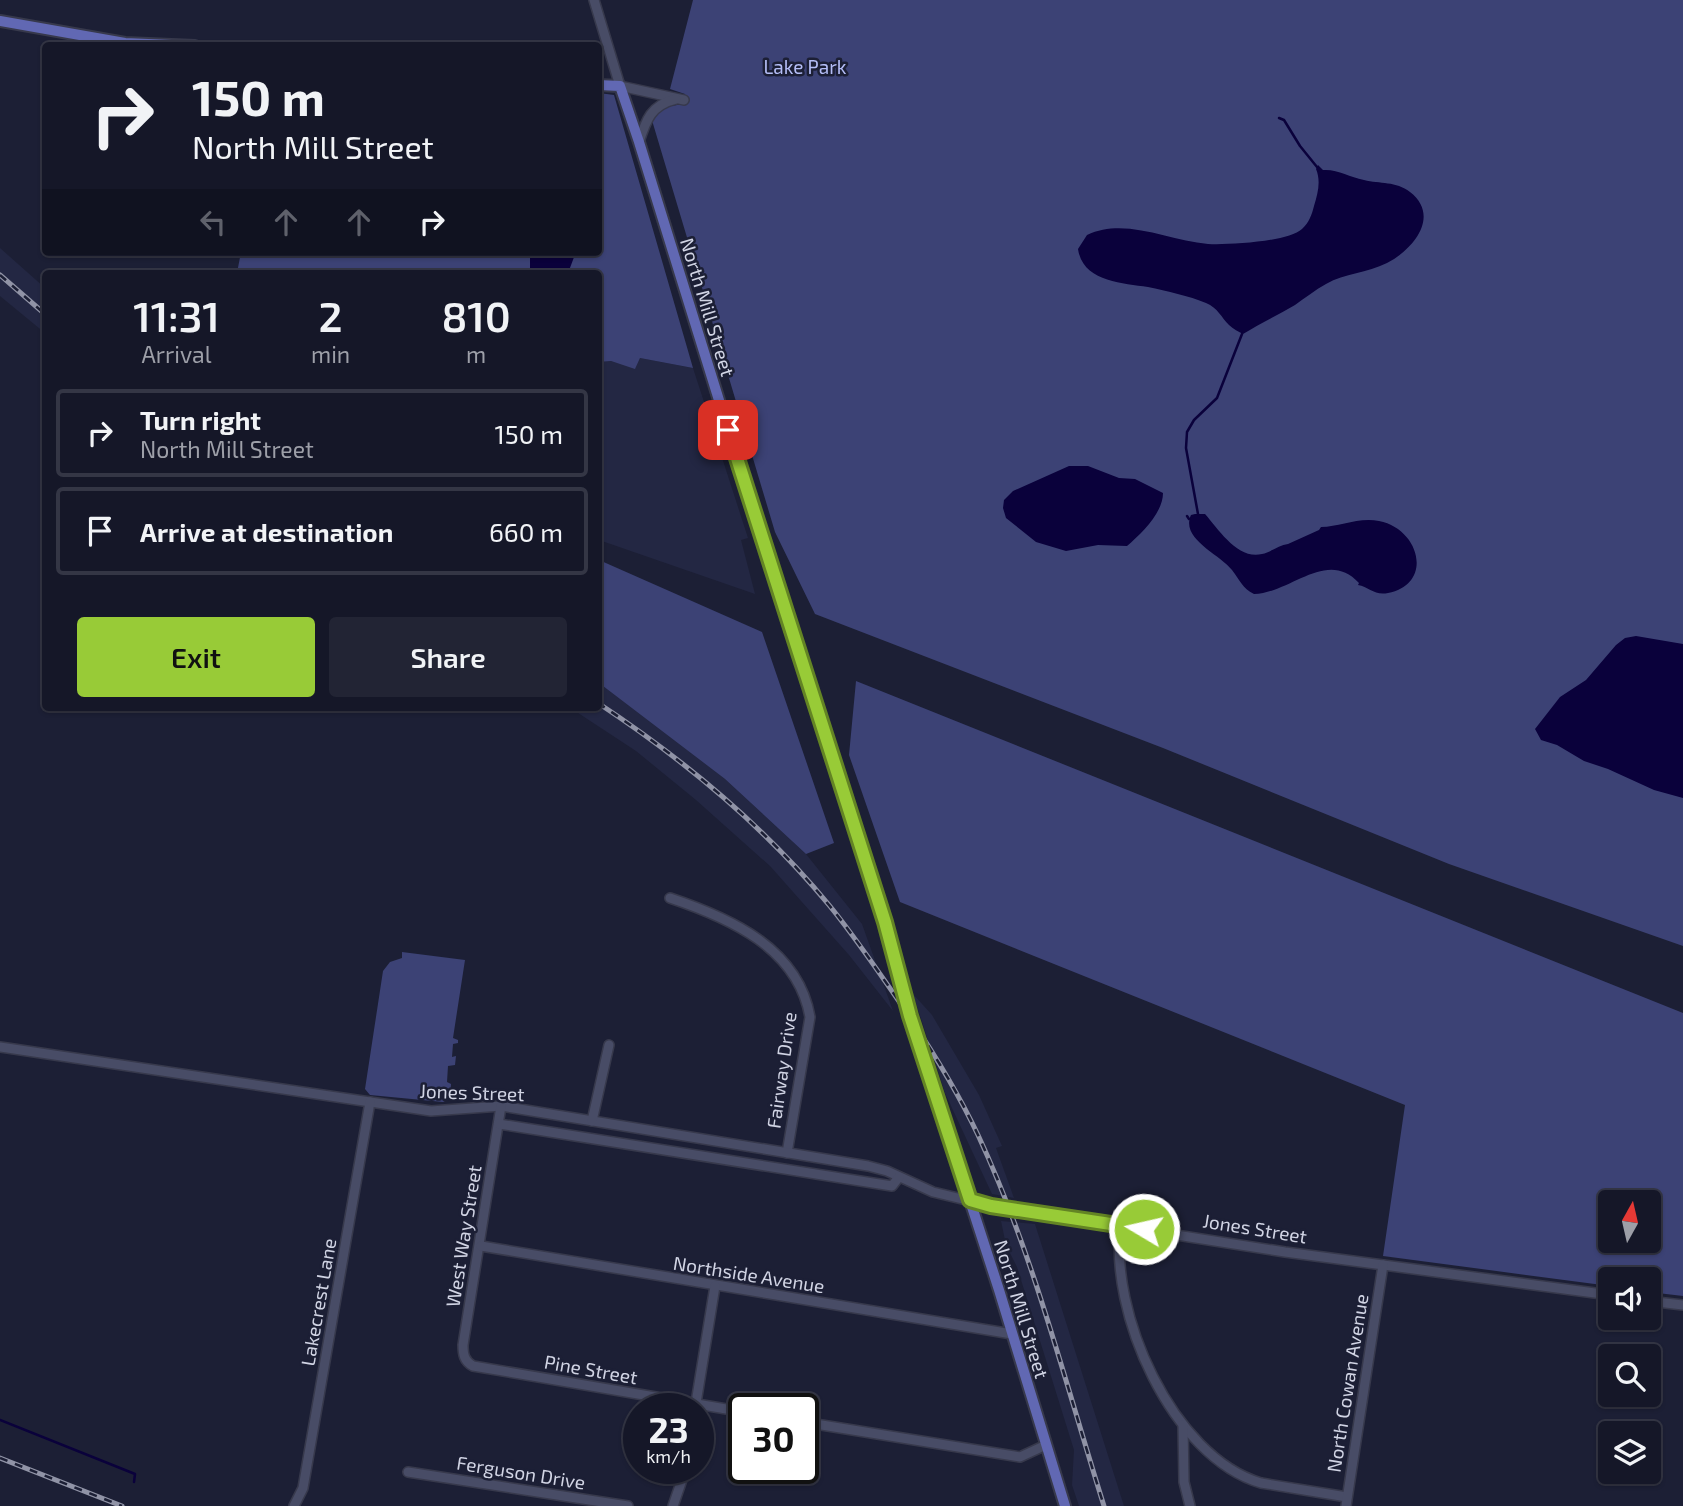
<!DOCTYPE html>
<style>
body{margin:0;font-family:"Exo 2",sans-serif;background:#222434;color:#f1f3f6;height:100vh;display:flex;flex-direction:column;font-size:26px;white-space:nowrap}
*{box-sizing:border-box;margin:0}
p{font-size:23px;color:#9d9fa8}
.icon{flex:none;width:38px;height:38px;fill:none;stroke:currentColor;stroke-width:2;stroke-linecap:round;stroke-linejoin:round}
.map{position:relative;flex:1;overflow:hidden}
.sheet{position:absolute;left:42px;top:270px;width:560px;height:441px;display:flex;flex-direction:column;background:#151728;border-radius:7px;box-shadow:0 2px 5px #0004,0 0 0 2px #343645}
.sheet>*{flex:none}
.guide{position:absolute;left:42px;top:42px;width:560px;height:214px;border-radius:7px;box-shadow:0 2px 5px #0004,0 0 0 2px #343645;background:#151728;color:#f1f3f6;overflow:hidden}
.needle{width:46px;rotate:8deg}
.buttons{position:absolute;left:1598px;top:1190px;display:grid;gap:14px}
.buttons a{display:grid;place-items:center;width:63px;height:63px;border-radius:7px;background:#151728;box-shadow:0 2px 5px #0004,0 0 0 2px #343645;font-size:35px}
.speed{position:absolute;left:623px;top:1393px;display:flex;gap:14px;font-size:35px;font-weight:700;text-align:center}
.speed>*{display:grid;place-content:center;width:91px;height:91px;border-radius:50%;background:#151728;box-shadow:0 2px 5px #0004,0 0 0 2px #343645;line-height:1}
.speed small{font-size:18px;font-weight:400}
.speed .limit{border:4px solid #111;border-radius:10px;background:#fff;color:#111}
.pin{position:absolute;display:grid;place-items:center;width:60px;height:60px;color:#fff;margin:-30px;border-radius:14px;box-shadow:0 4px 10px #0006}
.me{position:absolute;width:77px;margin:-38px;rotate:279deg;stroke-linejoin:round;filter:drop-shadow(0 0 5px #0008)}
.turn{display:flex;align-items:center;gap:24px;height:147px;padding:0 35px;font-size:32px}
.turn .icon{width:91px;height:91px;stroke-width:2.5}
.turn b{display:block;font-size:49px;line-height:60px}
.lanes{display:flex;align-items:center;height:66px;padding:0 35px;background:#0003;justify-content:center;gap:35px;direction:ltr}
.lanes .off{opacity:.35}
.eta{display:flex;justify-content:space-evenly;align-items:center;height:119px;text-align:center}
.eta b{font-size:42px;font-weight:600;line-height:49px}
.primary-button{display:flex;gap:14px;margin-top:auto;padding:14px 35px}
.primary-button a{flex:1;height:80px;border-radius:7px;background:#98cb37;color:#111;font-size:28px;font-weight:600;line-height:80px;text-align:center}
.primary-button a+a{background:#222434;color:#f1f3f6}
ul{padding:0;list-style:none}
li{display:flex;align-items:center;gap:21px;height:88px;margin:0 14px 10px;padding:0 21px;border:4px solid #343645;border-radius:7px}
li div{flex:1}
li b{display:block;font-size:26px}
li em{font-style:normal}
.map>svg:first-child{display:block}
</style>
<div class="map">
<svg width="1683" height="1506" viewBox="0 0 1683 1506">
<rect width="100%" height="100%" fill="#1c1f35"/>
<!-- built -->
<g fill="#232743">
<polygon points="0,248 45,288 45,333 0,296"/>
<polygon points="640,358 693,368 748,538 741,540 755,594 599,540 599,362 611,361 635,368"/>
<polygon points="599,683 725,779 806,854 862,924 893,1011 849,955 770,866 696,800 636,751 569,707 598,707"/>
<polygon points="913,994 932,1015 979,1095 1002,1146 996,1148 1014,1198 992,1194 945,1093"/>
<polygon points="1001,1221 1035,1224 1124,1506 1079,1506 1072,1485 1074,1450 1017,1267 1006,1245"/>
</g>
<!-- green -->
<g fill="#3c4275" fill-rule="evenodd">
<polygon points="693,0 1683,0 1683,946 1449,864 1163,748 815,614 775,532 651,117 659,108 683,104 685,94 670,89"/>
<polygon points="599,93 614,95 693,368 640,358 635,369 611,361 599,362 598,273 237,273 241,252 598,252"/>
<polygon points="599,560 762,632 834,843 806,854 725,779 599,683"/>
<path d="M856 681 1683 1013V1296L1649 1292 1648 1279H1610V1286L1383 1256 1405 1105 900 902 849 755ZM1610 1202H1648V1241H1610Z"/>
<polygon points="402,952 465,960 453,1038 458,1040 458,1043 453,1044 452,1057 456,1056 455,1065 448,1066 447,1082 451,1084 450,1098 443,1102 370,1095 365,1089 383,971 390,962 402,958"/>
</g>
<!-- water -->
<g fill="#0a013b">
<path d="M1318 165 1323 170C1338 169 1349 177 1364 180 1380 184 1396 181 1410 192 1441 216 1413 250 1387 263 1367 273 1345 273 1326 284 1315 290 1305 298 1295 305 1278 315 1259 324 1243 334 1239 332 1233 329 1229 325 1221 317 1218 308 1206 303 1189 296 1167 291 1148 287 1122 283 1083 282 1078 249L1087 235C1126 217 1168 241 1208 244 1228 245 1288 242 1302 229 1309 223 1312 214 1314 206 1318 193 1321 181 1316 169Z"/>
<polygon points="530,252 576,252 568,273 530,273"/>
<path d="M1069 466H1088L1119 478 1135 479 1163 493C1163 513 1141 534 1127 546L1098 545 1066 551 1036 542 1006 518 1003 508 1004 500 1013 491Z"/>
<path d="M1195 514H1205C1219 530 1238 560 1262 554 1271 552 1279 545 1288 544L1319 530 1321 527C1340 527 1358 517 1379 521 1420 529 1434 584 1388 593 1375 596 1369 587 1358 585L1359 583C1327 548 1291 593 1254 594 1242 588 1240 580 1232 570 1220 554 1180 539 1191 515Z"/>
<polygon points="1636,636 1683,644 1683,798 1654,790 1608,769 1584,761 1557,745 1541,740 1535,729 1560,697 1586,680 1616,645 1625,638"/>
</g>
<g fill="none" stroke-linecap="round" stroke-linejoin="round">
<!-- stream -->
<g stroke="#0a013b" stroke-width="2.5">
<polyline points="1279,118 1284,120 1300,146 1317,167"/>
<polyline points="1198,514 1186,448 1187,432 1194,420 1217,398 1242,334"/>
<polyline points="1187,516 1189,519"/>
<polyline points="0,1420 135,1474 134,1482"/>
</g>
<!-- minor casing -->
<g stroke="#37394c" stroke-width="12">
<g id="minor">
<polyline points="594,0 620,86 684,100"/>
<path d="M639 142C646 120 651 105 676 99"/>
<path d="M670 898C730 918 798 948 810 1017L787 1153"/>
<polyline points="0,1047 431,1111 501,1106 868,1166 887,1171 933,1192 991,1206 1285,1252 1610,1295"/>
<path d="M501 1106 463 1345C463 1354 464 1361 473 1366L744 1412"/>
<polyline points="592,1121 609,1045"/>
<polyline points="499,1124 892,1186 899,1177"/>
<path d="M1121 1225C1108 1311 1172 1457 1261 1483L1347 1497"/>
<polyline points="481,1246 1012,1334"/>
<polyline points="1648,1301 1683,1305"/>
<polyline points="695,1409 715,1286"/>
<polyline points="803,1422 1020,1457 1046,1445"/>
<polyline points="1183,1425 1184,1482 1190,1506"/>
<polyline points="408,1472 628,1506"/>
<polyline points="294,1506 303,1488 370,1102"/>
<polyline points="673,1506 686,1468"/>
<polyline points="1346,1506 1383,1265"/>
</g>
</g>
<!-- major casing -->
<g stroke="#37394c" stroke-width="14">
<g id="major">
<polyline points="0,21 125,43 195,46"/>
<polyline points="598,85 620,86 639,142 788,623 885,922 910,1016 999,1290 1065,1506"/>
</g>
</g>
<!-- minor -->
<use href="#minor" stroke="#484c66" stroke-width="9"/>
<!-- major -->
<use href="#major" stroke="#6168b3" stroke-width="10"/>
<!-- rail casing -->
<g stroke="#9093a6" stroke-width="5">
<g id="rail">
<polyline points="0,275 46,315"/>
<path d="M598 703C683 759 764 826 829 905 852 933 873 964 894 994 925 1039 955 1086 978 1135 1033 1253 1065 1382 1104 1506"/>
<polyline points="0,1458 122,1506"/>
</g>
</g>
<!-- rail -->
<use href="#rail" stroke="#1c1f35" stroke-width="2.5" stroke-dasharray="8" stroke-linecap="butt"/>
</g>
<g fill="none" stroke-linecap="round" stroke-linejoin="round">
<!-- route casing -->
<g stroke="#638424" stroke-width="18">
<polyline id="route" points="728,430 885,922 910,1016 970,1200 991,1206 1144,1229"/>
</g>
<!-- route -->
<use href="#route" stroke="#98cb37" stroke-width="12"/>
</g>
<g text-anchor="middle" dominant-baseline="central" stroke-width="5" stroke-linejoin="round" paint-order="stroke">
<!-- park labels -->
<g font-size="19" fill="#b4bdf6" stroke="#1c1f35">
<text x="805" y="66">Lake Park</text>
</g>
<!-- street labels -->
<g font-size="19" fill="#d1d4e4" stroke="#1c1f35">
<text transform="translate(708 307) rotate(73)">North Mill Street</text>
<text transform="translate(781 1070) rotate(-82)">Fairway Drive</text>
<text transform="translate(472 1092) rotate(2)">Jones Street</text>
<text transform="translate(1255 1228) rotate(9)">Jones Street</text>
<text transform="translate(463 1236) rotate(-81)">West Way Street</text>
<text transform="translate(749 1274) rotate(9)">Northside Avenue</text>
<text transform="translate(318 1302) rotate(-80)">Lakecrest Lane</text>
<text transform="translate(1022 1309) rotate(73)">North Mill Street</text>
<text transform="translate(591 1369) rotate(10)">Pine Street</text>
<text transform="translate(1347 1383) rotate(-81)">North Cowan Avenue</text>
<text transform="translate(521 1472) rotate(9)">Ferguson Drive</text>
</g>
</g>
</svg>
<div class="buttons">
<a><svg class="needle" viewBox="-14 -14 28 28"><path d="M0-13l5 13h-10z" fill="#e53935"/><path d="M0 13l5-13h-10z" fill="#9d9fa8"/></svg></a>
<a><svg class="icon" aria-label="sound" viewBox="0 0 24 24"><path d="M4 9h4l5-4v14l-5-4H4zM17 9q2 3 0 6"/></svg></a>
<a><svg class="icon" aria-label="search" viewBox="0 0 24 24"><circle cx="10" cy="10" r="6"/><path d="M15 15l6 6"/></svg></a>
<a><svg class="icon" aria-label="layers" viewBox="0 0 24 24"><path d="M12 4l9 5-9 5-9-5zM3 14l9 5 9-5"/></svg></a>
</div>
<div class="speed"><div>23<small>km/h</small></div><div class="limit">30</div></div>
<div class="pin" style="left:728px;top:430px;background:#d93025"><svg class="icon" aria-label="arrive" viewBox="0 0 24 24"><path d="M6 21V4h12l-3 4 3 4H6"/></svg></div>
<svg class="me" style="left:1144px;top:1229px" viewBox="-20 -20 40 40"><circle r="17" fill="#98cb37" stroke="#fff" stroke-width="3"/><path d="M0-11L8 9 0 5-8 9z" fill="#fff"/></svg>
<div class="guide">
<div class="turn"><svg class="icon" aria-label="right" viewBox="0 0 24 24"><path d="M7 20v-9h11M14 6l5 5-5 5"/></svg><div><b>150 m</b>North Mill Street</div></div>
<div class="lanes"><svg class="icon off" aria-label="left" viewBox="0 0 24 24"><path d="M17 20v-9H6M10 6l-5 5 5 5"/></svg><svg class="icon off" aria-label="ahead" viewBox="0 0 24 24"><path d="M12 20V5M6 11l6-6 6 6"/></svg><svg class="icon off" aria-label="ahead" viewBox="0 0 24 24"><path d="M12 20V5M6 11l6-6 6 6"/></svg><svg class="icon" aria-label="right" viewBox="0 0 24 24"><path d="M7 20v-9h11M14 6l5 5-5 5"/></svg></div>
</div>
<section class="sheet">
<div class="eta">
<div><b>11:31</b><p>Arrival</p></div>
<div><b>2</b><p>min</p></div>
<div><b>810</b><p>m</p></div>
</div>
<ul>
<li><svg class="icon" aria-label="right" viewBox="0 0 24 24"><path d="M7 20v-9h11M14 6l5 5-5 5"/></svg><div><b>Turn right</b><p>North Mill Street</p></div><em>150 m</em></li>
<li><svg class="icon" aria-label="arrive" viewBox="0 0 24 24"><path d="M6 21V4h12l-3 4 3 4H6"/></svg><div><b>Arrive at destination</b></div><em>660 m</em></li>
</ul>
<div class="primary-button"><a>Exit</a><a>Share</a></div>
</section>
</div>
